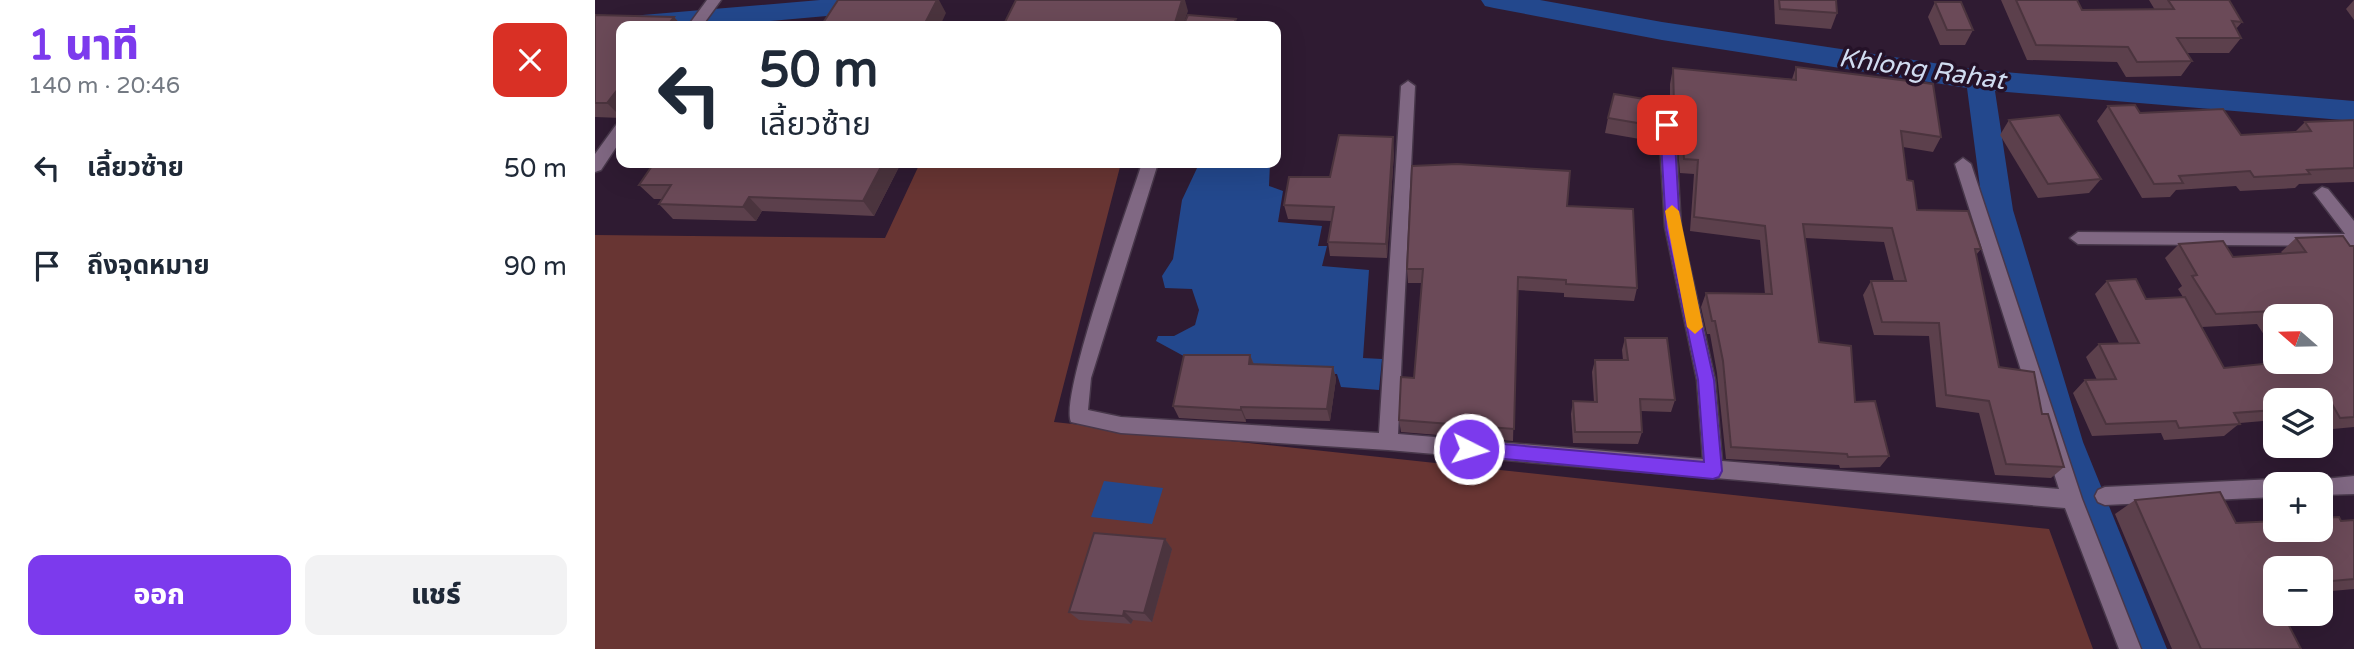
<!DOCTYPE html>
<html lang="th">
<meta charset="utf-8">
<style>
body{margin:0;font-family:"Varela Round","Noto Sans Thai",sans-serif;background:#f2f2f3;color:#1f2937;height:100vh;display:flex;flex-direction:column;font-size:26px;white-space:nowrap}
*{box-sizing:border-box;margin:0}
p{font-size:23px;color:#747a83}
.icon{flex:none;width:38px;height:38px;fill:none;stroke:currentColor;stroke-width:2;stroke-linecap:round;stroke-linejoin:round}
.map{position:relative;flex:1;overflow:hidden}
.side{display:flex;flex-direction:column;background:#fff;width:595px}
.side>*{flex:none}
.top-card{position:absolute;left:21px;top:21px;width:665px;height:147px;border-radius:14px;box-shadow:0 7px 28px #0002;background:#fff;color:#1f2937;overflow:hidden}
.needle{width:46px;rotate:290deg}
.tools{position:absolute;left:1668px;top:304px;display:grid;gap:14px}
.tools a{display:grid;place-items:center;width:70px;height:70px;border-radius:14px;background:#fff;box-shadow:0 7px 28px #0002;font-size:35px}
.pin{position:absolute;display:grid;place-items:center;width:60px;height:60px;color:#fff;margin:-30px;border-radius:14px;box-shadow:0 4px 10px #0006}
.me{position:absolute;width:77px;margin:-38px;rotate:95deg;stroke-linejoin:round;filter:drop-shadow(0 0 5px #0008)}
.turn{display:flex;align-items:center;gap:24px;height:147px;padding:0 28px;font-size:32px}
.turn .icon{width:91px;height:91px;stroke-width:2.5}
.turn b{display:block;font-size:49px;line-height:60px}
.round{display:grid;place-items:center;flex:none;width:74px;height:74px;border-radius:14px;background:#f2f2f3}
.headline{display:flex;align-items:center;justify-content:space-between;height:119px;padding:0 28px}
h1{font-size:42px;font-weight:800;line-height:52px;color:#7c3aed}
.button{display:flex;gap:14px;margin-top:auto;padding:14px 28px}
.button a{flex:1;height:80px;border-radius:14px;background:#7c3aed;color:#fff;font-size:28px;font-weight:800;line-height:80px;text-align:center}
.button a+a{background:#f2f2f3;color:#1f2937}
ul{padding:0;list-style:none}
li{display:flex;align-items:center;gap:21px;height:98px;padding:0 28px}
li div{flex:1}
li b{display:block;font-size:26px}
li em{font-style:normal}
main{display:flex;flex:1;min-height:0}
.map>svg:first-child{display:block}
</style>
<main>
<section class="side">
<div class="headline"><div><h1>1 นาที</h1><p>140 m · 20:46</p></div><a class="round" style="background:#d93025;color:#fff"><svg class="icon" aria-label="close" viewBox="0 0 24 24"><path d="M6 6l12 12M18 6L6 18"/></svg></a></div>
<ul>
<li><svg class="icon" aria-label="left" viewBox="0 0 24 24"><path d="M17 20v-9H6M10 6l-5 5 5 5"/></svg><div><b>เลี้ยวซ้าย</b></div><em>50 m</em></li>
<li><svg class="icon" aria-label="arrive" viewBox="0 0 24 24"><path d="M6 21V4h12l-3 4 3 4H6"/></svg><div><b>ถึงจุดหมาย</b></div><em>90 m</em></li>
</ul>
<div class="button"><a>ออก</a><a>แชร์</a></div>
</section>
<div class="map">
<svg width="1759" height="649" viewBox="0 0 1759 649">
<rect width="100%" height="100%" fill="#2f1b32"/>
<!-- green -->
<polygon fill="#683533" points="325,163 526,163 459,422 1454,529 1498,649 0,649 0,235 290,238"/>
<!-- water -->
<g fill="#23488d">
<polygon points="608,163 675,163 674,186 688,191 683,222 727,226 723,246 732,246 727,266 774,270 768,358 787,359 784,390 746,387 742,374 668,372 656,361 596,360 561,341 563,336 579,336 600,325 604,310 597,289 570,288 567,276 578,259 587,200 603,166"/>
<polygon points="509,481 568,488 557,524 496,517"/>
</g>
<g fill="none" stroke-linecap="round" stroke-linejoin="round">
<!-- canal -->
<g fill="#23488d" fill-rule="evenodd">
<polygon points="225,0 335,0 331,6 322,8 119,26 26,26 26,34 0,37 0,19"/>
<polygon points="886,0 945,0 1067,22 1385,70 1759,101 1759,121 1400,91 1418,210 1488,442 1572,649 1532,649 1452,442 1388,210 1372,88 1067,40 899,8 890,6"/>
</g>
<!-- minor casing -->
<g stroke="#47374a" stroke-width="3">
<g id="minor">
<polygon points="112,0 126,0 107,26 93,26"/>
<path d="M813 81 820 86 803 434 1108 459 1102 380 1070 227 1064 126 1072 121 1080 126 1086 227 1120 380 1127 461 1464 489 1360 164 1368 158 1376 164 1487 499 1546 649H1524L1470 508 793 450 526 433 476 422C464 396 535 202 547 163H563L496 378 493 410 526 417 784 433 806 86Z"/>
<polygon points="26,124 26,140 6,170 0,172 0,154 21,125"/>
<polygon points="1727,187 1733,189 1759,221 1759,246 1483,244 1475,238 1483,232 1750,234 1719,193"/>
<polygon points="1759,476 1759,494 1726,495 1726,485 1717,485 1719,480"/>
<polygon points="1680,479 1688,485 1680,485 1680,497 1510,505 1503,502 1500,496 1503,490 1510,487"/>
</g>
</g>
<!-- minor -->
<use href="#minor" fill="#806883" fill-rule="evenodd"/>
</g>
<!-- wall -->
<g fill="#5c404c" fill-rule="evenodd">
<polygon points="1179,0 1241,0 1242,13 1236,29 1180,24"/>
<polygon points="1406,0 1482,0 1487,10 1560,10 1554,0 1634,0 1647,22 1641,29 1646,38 1634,53 1592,53 1597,61 1586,76 1531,77 1522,62 1432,60"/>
<polygon points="1759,0 1759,20 1751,9"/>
<polygon points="1340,2 1378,30 1370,45 1345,45 1333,17"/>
<polygon points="0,15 79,17 87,26 26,26 26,118 0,117"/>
<polygon points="1201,67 1346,137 1338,152 1308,147 1312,180 1322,210 1386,249 1381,255 1404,367 1447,414 1469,467 1456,478 1400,475 1384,413 1341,407 1334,336 1279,335 1268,295 1276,281 1299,281 1289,242 1210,238 1224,342 1294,456 1285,467 1245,468 1244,465 1131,459 1122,373 1115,334 1112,334 1106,307 1111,293 1170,294 1165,240 1095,231 1099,174 1085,173 1081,124 1071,119 1066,122 1062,142 1010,133 1013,118 1075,103 1075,84 1078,68 1197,79"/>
<polygon points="1513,106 1646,135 1700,132 1710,122 1759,120 1759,182 1704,184 1700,188 1645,191 1641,186 1581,190 1575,197 1547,198 1502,121"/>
<polygon points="1414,120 1506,179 1494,193 1443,198 1405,135"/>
<polygon points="799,152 792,258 735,256 733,242 736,221 693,219 689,205 735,177"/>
<polygon points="306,163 279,216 167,211 161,221 78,219 64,204 67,199 59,199 44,185"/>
<polygon points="356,163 449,163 447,168 358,166"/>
<polygon points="972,206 1042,288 1039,301 969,297 969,293 922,290 918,441 806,432 804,420 819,378 827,283 813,283 812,269"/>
<path d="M1701 238 1759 246V427L1727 430 1726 427V401H1680V420L1645 423 1629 436 1569 440 1566 433 1497 436 1478 393 1490 380H1502L1491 357 1504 344 1524 343 1500 294 1512 281 1551 299 1588 297 1583 289 1587 286 1570 258 1584 244 1638 257 1687 253 1686 252ZM1680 317H1726V362L1629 368 1607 327 1662 324 1680 352Z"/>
<polygon points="1030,338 1080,400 1076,412 1046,411 1047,432 1043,444 978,443 976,414 978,401 999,402 997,372 1000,360 1028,360 1027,350"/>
<polygon points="655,355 659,364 738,367 741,379 735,421 651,419 651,422 584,418 578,406"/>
<polygon points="1540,500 1641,523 1746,521 1759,520 1759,589 1726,592 1726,569 1680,569 1680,596 1679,596 1706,649 1577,649 1520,514"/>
<polygon points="570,539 577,549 557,622 538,620 536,624 484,620 474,612"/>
</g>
<!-- shaded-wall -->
<g fill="#4b343e">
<polygon points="342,0 344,0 351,13 345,26 329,25"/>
<polygon points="587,0 590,0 593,11 588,26 579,26"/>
<polygon points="79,17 87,26 72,26"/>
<polygon points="26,85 26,117 12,103"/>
<polygon points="1074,104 1071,119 1063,124 1066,109"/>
<polygon points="798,137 799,152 792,258 791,244"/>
<polygon points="288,163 306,163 279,216 268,201"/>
<polygon points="154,197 167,211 161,221 148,207"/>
<polygon points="655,355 660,368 654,364"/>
<polygon points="738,367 741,379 735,421 732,409"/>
<polygon points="646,407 651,419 651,422 646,410"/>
<polygon points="570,539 577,549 557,622 549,613"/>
<polygon points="529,611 538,620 536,624 528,616"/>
</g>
<!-- building -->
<g fill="#6b4a58" stroke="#4b343e" stroke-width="2">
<polygon points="243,0 342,0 329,25 362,26 226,26"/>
<polygon points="421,0 587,0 579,26 408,26"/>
<polygon points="1184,0 1241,0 1242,13 1185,9"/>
<polygon points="1421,0 1482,0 1487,10 1579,9 1573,0 1634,0 1647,22 1637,21 1646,38 1582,38 1597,61 1542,62 1533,47 1441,45"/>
<polygon points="1340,2 1366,2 1378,30 1352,30"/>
<polygon points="0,15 79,17 72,26 26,26 26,85 12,103 0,103"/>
<polygon points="593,15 641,19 638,26 588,26"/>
<polygon points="1201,67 1338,84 1346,137 1306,131 1312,180 1318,181 1322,210 1373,211 1386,249 1380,249 1404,367 1439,372 1447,414 1453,414 1469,467 1411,464 1394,401 1351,395 1344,323 1287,322 1276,281 1311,281 1297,228 1208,224 1224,342 1256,346 1260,402 1280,401 1294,456 1253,457 1252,454 1136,447 1128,361 1120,321 1117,321 1111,293 1177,294 1170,226 1099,217 1103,160 1089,159 1085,109 1074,104 1066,109 1066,127 1013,118 1019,94 1079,104 1078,68 1201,80"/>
<polygon points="1540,105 1545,113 1628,109 1646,135 1716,131 1710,122 1759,120 1759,168 1712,170 1715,174 1659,177 1655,171 1584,176 1588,183 1559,184 1513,106"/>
<polygon points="1464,115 1506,179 1453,184 1414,120"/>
<polygon points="744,135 798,137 791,244 733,242 739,207 689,205 694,177 735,177"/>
<polygon points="59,163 288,163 268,201 154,197 148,207 64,204 76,185 44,185"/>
<polygon points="862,164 975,171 972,206 1038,209 1042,288 971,284 971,280 923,277 919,429 804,420 806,377 819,378 828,269 812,269 817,166"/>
<polygon points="1748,236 1755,246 1759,246 1759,417 1745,418 1737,404 1726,405 1726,401 1680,401 1680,410 1639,413 1645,424 1584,428 1581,421 1511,424 1490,380 1521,379 1504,344 1544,343 1512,281 1541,279 1551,299 1590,297 1629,368 1688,362 1726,362 1726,317 1682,317 1678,311 1621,314 1597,276 1602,275 1584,244 1628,241 1638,257 1711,252 1701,238"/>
<polygon points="1030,338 1072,338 1080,400 1045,399 1047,432 980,432 978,401 1002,402 1000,360 1033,360"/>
<polygon points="589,355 655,355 654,364 738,367 732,409 646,407 646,410 578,406"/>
<polygon points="1625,492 1641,523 1680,521 1680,530 1726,530 1726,518 1744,517 1746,521 1759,520 1759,579 1726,582 1726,569 1680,569 1680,586 1674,587 1680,599 1680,614 1688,614 1706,649 1606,649 1540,500"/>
<polygon points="499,533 570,539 549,613 529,611 528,616 474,612"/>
</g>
<!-- route -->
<polygon fill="#7c3aed" stroke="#51269a" stroke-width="2" points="1072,121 1079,125 1085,228 1119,380 1127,471 1124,477 1118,479 868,455 866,449 868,444 874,441 1109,462 1103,380 1071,228 1065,125"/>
<!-- slow -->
<polygon fill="#f59e0b" points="1077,205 1084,211 1108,327 1100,334 1092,327 1070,211"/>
<g text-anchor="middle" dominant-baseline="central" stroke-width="7" stroke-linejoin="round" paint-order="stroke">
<!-- water labels -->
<g font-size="26" font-style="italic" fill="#d0dcf0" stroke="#251228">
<text transform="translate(1327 69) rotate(8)">Khlong Rahat</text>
</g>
</g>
</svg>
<div class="tools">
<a><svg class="needle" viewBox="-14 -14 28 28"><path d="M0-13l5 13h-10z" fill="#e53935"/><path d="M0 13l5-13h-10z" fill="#747a83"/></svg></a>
<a><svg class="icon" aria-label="layers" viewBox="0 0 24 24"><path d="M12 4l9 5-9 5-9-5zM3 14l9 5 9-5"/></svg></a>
<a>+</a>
<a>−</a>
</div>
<div class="pin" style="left:1072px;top:125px;background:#d93025"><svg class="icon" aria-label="arrive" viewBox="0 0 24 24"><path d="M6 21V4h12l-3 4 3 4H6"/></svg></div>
<svg class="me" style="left:874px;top:449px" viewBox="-20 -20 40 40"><circle r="17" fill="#7c3aed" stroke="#fff" stroke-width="3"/><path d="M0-11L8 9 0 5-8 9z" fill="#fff"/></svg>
<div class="top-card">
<div class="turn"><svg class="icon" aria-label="left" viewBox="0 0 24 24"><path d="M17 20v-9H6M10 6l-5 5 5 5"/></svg><div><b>50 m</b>เลี้ยวซ้าย</div></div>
</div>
</div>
</main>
